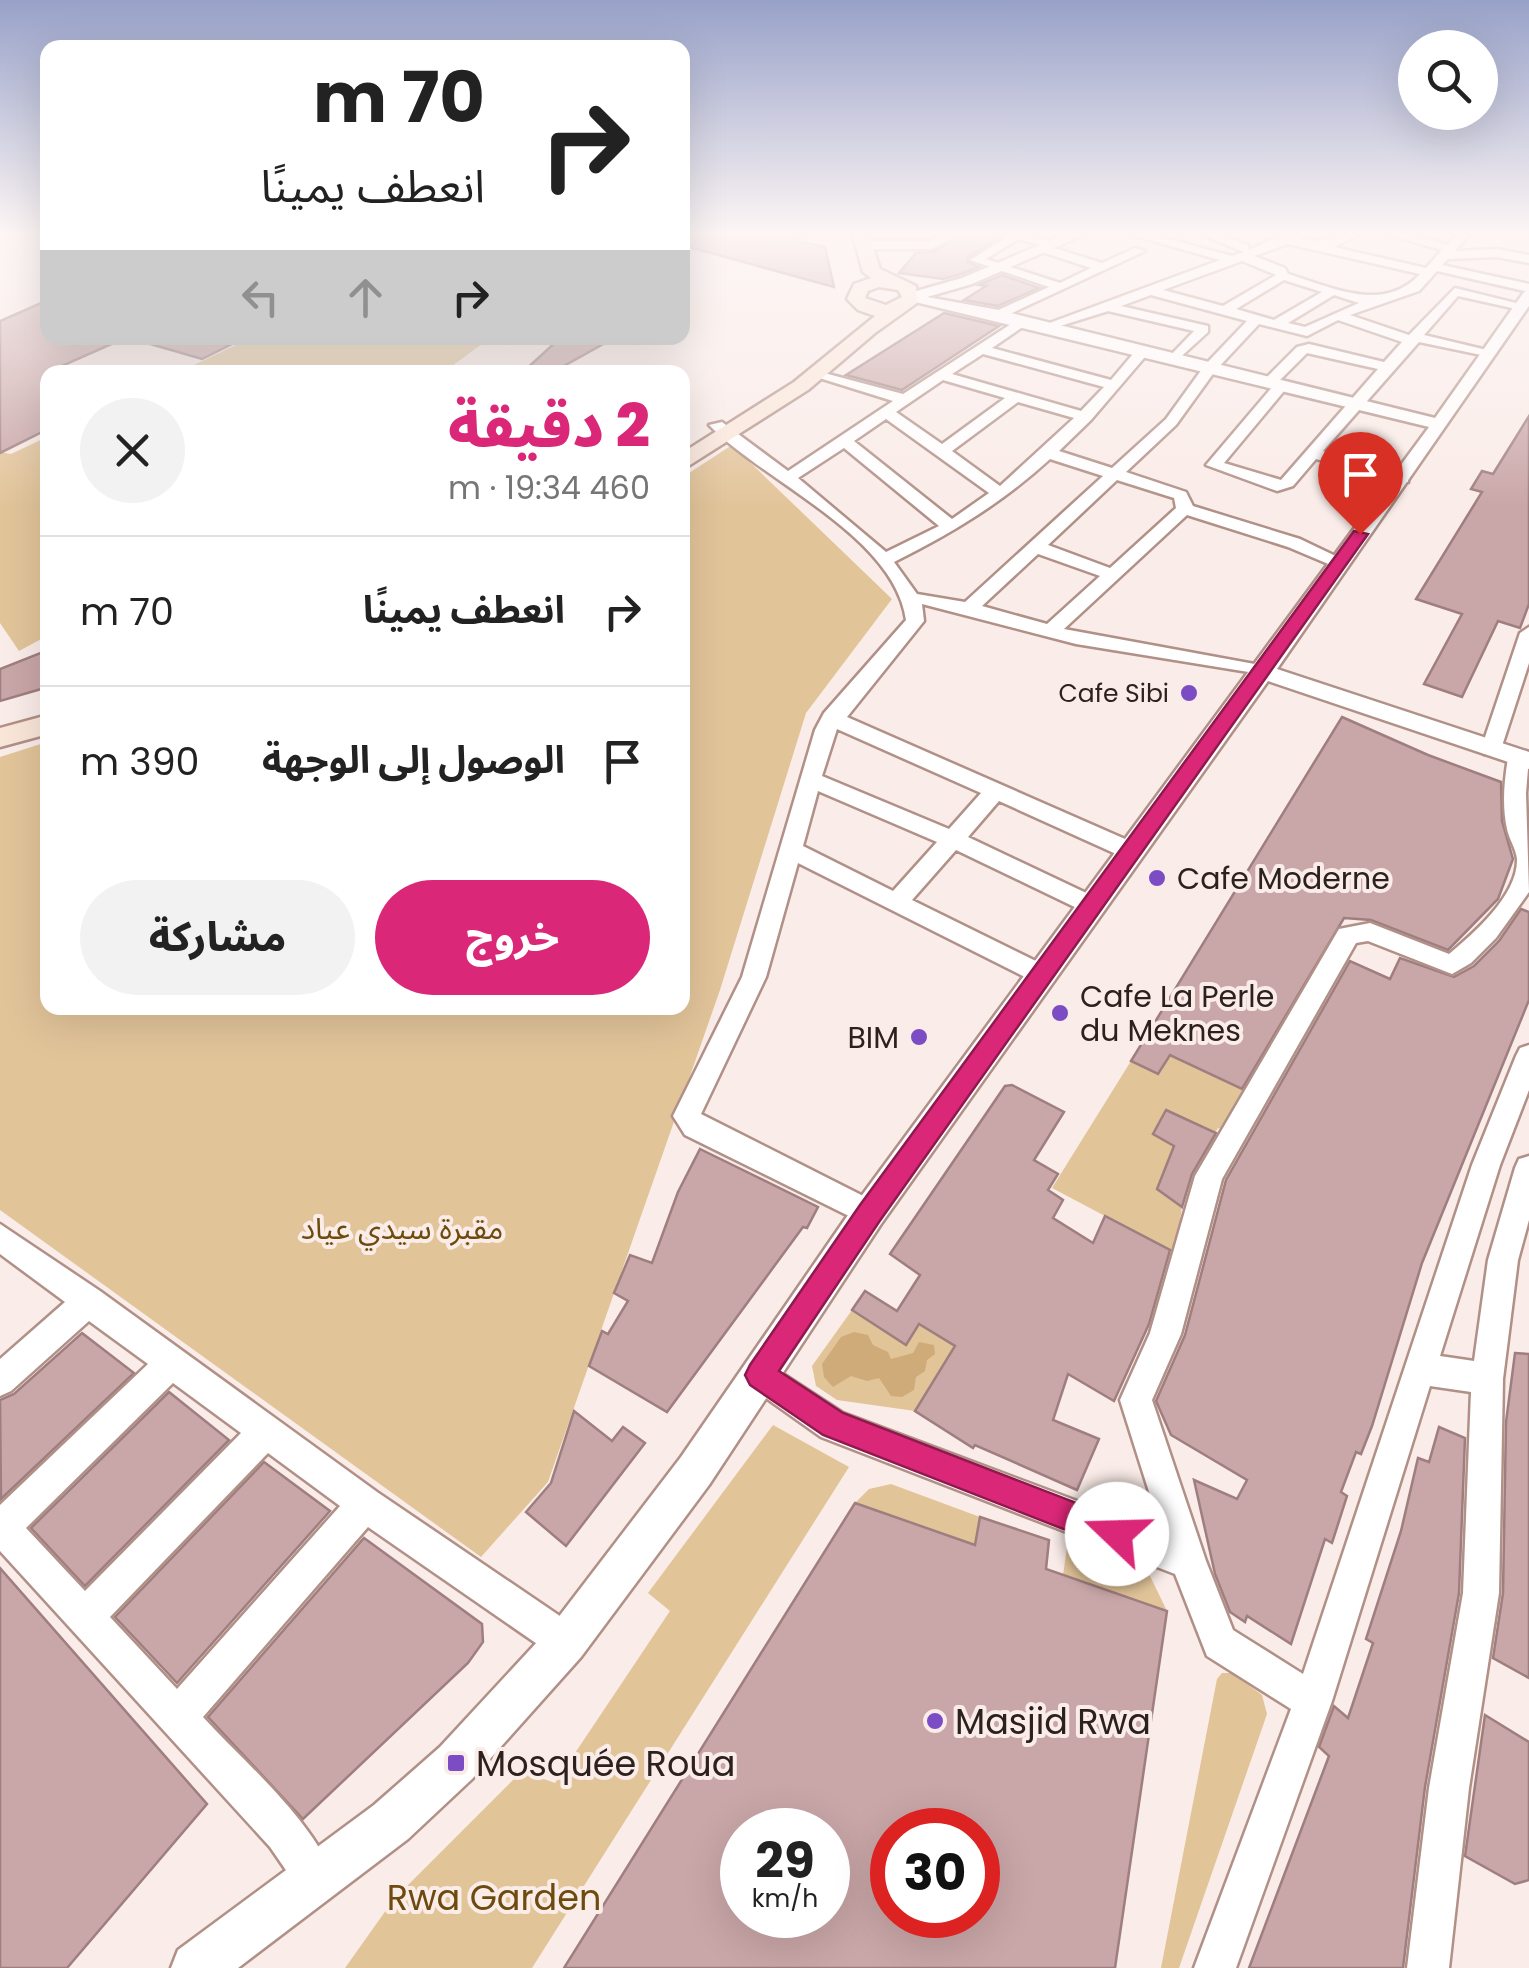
<!DOCTYPE html>
<html lang="ar">
<meta charset="utf-8">
<style>
body{margin:0;font-family:Poppins,"Noto Sans Arabic",sans-serif;background:#f2f2f2;color:#222;direction:rtl;height:100vh;display:flex;flex-direction:column;font-size:38px;white-space:nowrap}
*{box-sizing:border-box;margin:0}
p{font-size:32px;color:#767676}
.icon{flex:none;width:55px;height:55px;fill:none;stroke:currentColor;stroke-width:2;stroke-linecap:round;stroke-linejoin:round}
.map{position:relative;flex:1;overflow:hidden;direction:ltr}
.details{position:absolute;left:40px;top:365px;width:650px;height:650px;display:flex;flex-direction:column;background:#fff;border-radius:20px;box-shadow:0 10px 40px #0002;direction:rtl}
.details>*{flex:none}
.banner{position:absolute;left:40px;top:40px;width:650px;height:305px;border-radius:20px;box-shadow:0 10px 40px #0002;direction:rtl;background:#fff;color:#222;overflow:hidden}
.buttons{position:absolute;left:1398px;top:30px;display:grid;gap:20px}
.buttons a{display:grid;place-items:center;width:100px;height:100px;border-radius:50%;background:#fff;box-shadow:0 10px 40px #0002;font-size:50px}
.speed{position:absolute;left:720px;top:1808px;display:flex;gap:20px;font-size:50px;font-weight:700;text-align:center}
.speed>*{display:grid;place-content:center;width:130px;height:130px;border-radius:50%;background:#fff;box-shadow:0 10px 40px #0002;line-height:1}
.speed small{font-size:25px;font-weight:400}
.speed .limit{border:15px solid #d22;background:#fff;color:#111}
.pin{position:absolute;display:grid;place-items:center;width:85px;height:85px;color:#fff;margin:-102px -42px;border-radius:50% 50% 50% 0;rotate:-45deg;box-shadow:0 0 10px #0007}
.pin .icon{rotate:45deg}
.me{position:absolute;width:110px;margin:-55px;rotate:291deg;stroke-linejoin:round;filter:drop-shadow(0 0 8px #0008)}
.turn{display:flex;align-items:center;gap:35px;height:210px;padding:0 40px;font-size:45px}
.turn .icon{width:130px;height:130px;stroke-width:2.5}
.turn b{display:block;font-size:70px;line-height:85px}
.lanes{display:flex;align-items:center;height:95px;padding:0 40px;background:#0003;justify-content:center;gap:50px;direction:ltr}
.lanes .off{opacity:.35}
.round{display:grid;place-items:center;flex:none;width:105px;height:105px;border-radius:52px;background:#f2f2f2}
.summary{display:flex;align-items:center;justify-content:space-between;height:170px;padding:0 40px}
h1{font-size:60px;font-weight:800;line-height:75px;color:#db2777}
.cta{display:flex;gap:20px;margin-top:auto;padding:20px 40px}
.cta a{flex:1;height:115px;border-radius:60px;background:#db2777;color:#fff;font-size:40px;font-weight:800;line-height:115px;text-align:center}
.cta a+a{background:#f2f2f2;color:#222}
ul{padding:0;list-style:none}
li{display:flex;align-items:center;gap:30px;height:150px;padding:0 40px;border-top:2px solid #e0e0e0}
li div{flex:1}
li b{display:block;font-size:38px}
li em{font-style:normal}
.map>svg:first-child{display:block}
</style>
<div class="map">
<svg width="1529" height="1968" viewBox="0 0 1529 1968">
<rect width="100%" height="100%" fill="#faece8"/>
<!-- green -->
<g fill="#e2c499">
<polygon points="251,338 490,338 444,372 179,372"/>
<polygon points="47,437 47,636 19,651 0,623 0,452 11,454"/>
<polygon points="732,445 892,599 806,713 720,990 548,1482 481,1557 0,1210 0,757 47,742 48,1008 682,1008 683,477"/>
<polygon points="1170,1055 1247,1091 1224,1130 1218,1128 1215,1133 1167,1110 1154,1134 1174,1146 1157,1189 1182,1207 1175,1253 1052,1188 1131,1061 1158,1074"/>
<polygon points="852,1310 906,1345 920,1325 955,1346 915,1411 837,1400 816,1386 812,1366"/>
<polygon points="773,1425 849,1467 532,1968 345,1968 394,1899 522,1771 555,1783 670,1611 648,1593"/>
<polygon points="891,1484 980,1517 975,1545 855,1503 869,1489"/>
<polygon points="1067,1547 1150,1576 1167,1611 1063,1575"/>
<polygon points="1222,1673 1232,1673 1262,1695 1267,1714 1179,1968 1161,1968 1217,1679"/>
</g>
<!-- forest -->
<polygon fill="#ceab79" points="854,1332 868,1335 873,1345 888,1352 891,1359 913,1353 919,1342 934,1345 935,1354 927,1360 925,1371 916,1377 914,1390 902,1397 891,1396 879,1378 867,1381 851,1376 833,1387 824,1377 822,1364 841,1337"/>
<!-- building -->
<g fill="#c9a6a7" stroke="#9f7e7f" stroke-width="2.5" fill-rule="evenodd">
<polygon points="682,232 808,232 794,240 825,247 834,287 682,245"/>
<polygon points="966,232 1008,232 968,257 967,262 979,267 961,274 943,279 899,273 916,253 934,252"/>
<polygon points="1002,275 1039,288 998,306 964,300 986,286 979,285"/>
<polygon points="48,300 48,338 125,338 48,372 48,429 0,453 0,321"/>
<polygon points="944,313 999,326 902,390 846,375"/>
<polygon points="148,338 244,338 202,359 147,343"/>
<polygon points="560,338 614,338 553,372 523,372"/>
<polygon points="1529,416 1529,604 1520,628 1498,621 1462,697 1424,684 1462,614 1416,599 1482,492 1471,489 1482,471 1493,474"/>
<polygon points="48,650 48,687 0,701 0,669"/>
<polygon points="1342,717 1428,755 1501,782 1502,821 1513,859 1498,899 1448,950 1371,920 1344,918 1242,1089 1170,1055 1158,1074 1131,1061"/>
<polygon points="1521,909 1529,912 1529,1000 1422,1263 1372,1426 1361,1454 1356,1452 1341,1492 1347,1496 1332,1543 1325,1539 1291,1644 1247,1616 1245,1622 1230,1612 1215,1574 1194,1480 1237,1499 1247,1480 1171,1435 1156,1401 1185,1335 1226,1180 1350,961 1390,979 1400,958 1454,977 1474,966 1499,941"/>
<polygon points="1012,1085 1064,1112 1034,1160 1058,1174 1048,1190 1063,1200 1053,1218 1093,1243 1105,1216 1170,1250 1149,1324 1114,1401 1068,1374 1053,1420 1099,1439 1077,1490 975,1445 973,1448 915,1411 955,1346 919,1324 906,1345 852,1310 865,1291 897,1311 920,1275 890,1254 1005,1086"/>
<polygon points="1166,1110 1216,1133 1192,1174 1182,1207 1157,1189 1174,1146 1153,1134"/>
<polygon points="700,1149 818,1207 807,1228 803,1227 667,1412 589,1366 602,1331 608,1334 628,1301 614,1293 630,1255 652,1263 678,1192"/>
<polygon points="82,1333 134,1373 1,1499 0,1400 14,1394"/>
<polygon points="1515,1353 1529,1354 1529,1678 1493,1658 1503,1593 1506,1422"/>
<polygon points="169,1392 229,1440 85,1586 31,1528"/>
<polygon points="574,1411 612,1441 623,1427 645,1443 566,1546 526,1512 551,1483"/>
<polygon points="1439,1427 1465,1438 1459,1593 1425,1787 1403,1968 1249,1968 1329,1756 1319,1747 1334,1706 1348,1718 1373,1643 1366,1639 1401,1531 1418,1458 1429,1462"/>
<polygon points="264,1462 330,1511 177,1683 115,1617"/>
<path d="M855 1503 975 1545 980 1517 1049 1540 1046 1569 1167 1611 1115 1968H564ZM742 1830H828V1915H742ZM892 1830H978V1915H892Z"/>
<polygon points="364,1538 482,1624 483,1642 468,1663 303,1819 208,1717"/>
<polygon points="0,1568 207,1804 67,1968 0,1968"/>
<polygon points="1485,1715 1529,1742 1529,1880 1515,1884 1465,1856"/>
</g>
<g fill="none" stroke-linecap="round" stroke-linejoin="round">
<!-- minor casing -->
<g stroke="#b09087" stroke-width="5">
<g id="minor">
<polygon points="947,232 962,232 932,249 863,249 857,245 863,241 930,241"/>
<path d="M1015 232 1054 242V248L1102 263 1135 248 1145 251 999 319 994 318V312L1049 287 970 260ZM1019 239 1039 245V251L1091 268 1060 283 986 259Z"/>
<path d="M1121 232H1142L1232 256 1244 252 1196 232H1213L1248 245 1249 250 1280 236 1314 232 1300 239C1327 245 1336 232 1363 232L1334 247 1426 268 1442 250 1379 232H1400L1448 245 1459 232H1472L1455 251 1497 249 1529 255V263L1497 257 1448 259 1442 265 1529 284V292L1437 271 1419 291 1350 315 1409 335 1455 288 1528 306 1521 310 1458 296 1424 335 1491 351V357L1419 342 1323 451 1408 476V482L1316 459 1293 486 1277 491 1206 465 1274 385H1265V379L1297 347 1309 344 1384 362 1402 342 1338 320 1307 336 1259 324 1215 371 1176 425 1126 472 1186 492 1193 506 1300 539 1348 562 1345 566H1333L1288 547 1187 515 1064 629 1260 665 1267 667V675L1076 644 922 604 924 621 847 717 1141 846 1144 852 1141 858H1125L999 801 968 837 1101 900 1105 906 1101 912H1085L956 850 912 900 1052 969 1055 976 1052 983 1043 986 798 863 766 977 701 1114 879 1204 884 1213 879 1222 869 1226 685 1135 673 1116 742 977 815 730 824 713 906 620C894 535 764 482 709 425L722 422 788 471 893 401 813 376V370L903 394 1022 317 1029 321 1027 324 992 348 1111 380 1138 348 1150 351 1091 420 1059 451 1112 468 1166 419 1205 365 1247 321 1151 295 1121 306 1208 326V332L1174 363 1167 359 1194 331 1108 311 1044 331V325L1220 260ZM1288 244 1420 274C1383 314 1332 287 1288 274L1285 268 1254 256ZM1242 261 1276 275 1223 306 1163 290ZM1284 280 1322 292 1274 320 1236 309ZM1334 295 1359 303 1305 327 1288 323ZM1307 353 1378 369 1281 480 1224 463 1289 385 1279 381ZM983 354 1104 387 1081 411 952 374ZM943 380 1005 398 942 444 896 412ZM1018 402 1074 418 1000 486 952 451ZM886 419 989 493 952 519 854 441ZM844 448 939 526 886 552 798 478ZM1050 459 1103 476 965 602 917 594 894 562C954 532 1003 502 1050 459ZM1117 480 1174 498 1176 508 1110 568 1048 545ZM1038 554 1100 576 1047 624 982 606ZM837 729 981 793 949 829 822 776ZM818 791 937 842 893 891 803 846Z"/>
<polygon points="1529,627 1529,663 1501,749 1498,754 1484,754 1481,749 1520,633"/>
<path d="M1519 751 1529 757 1526 793 1529 892 1496 938 1471 963 1452 974 1368 941 1356 943 1222 1179 1181 1334 1152 1400 1206 1561 1233 1630 1303 1674 1472 1165 1516 1056 1520 1048 1529 1045V1090L1500 1165 1440 1356 1474 1361 1488 1260 1515 1168 1519 1159 1529 1156V1220L1518 1260 1503 1379 1499 1593 1469 1788 1449 1968H1407L1429 1788 1463 1593 1471 1392 1430 1386 1332 1701 1236 1968H1194L1291 1709 1207 1656 1175 1574 821 1437 749 1386 744 1375 749 1364 760 1359 843 1413 1162 1533 1120 1400 1150 1333 1195 1176 1339 929 1370 923 1449 954C1474 933 1518 895 1517 859 1516 849 1509 839 1507 829 1502 806 1504 781 1508 758Z"/>
<path d="M0 1224 100 1291 377 1492 579 1629 584 1642 579 1655 566 1660 553 1655 368 1527 203 1717C248 1766 309 1816 335 1878L329 1892 315 1898 301 1892 270 1847 0 1551V1505L148 1364 89 1321 11 1391 0 1396V1359L65 1302 0 1254ZM173 1383 241 1433 85 1591 26 1528ZM268 1453 340 1506 177 1689 110 1617Z"/>
</g>
</g>
<!-- tertiary casing -->
<g stroke="#b09087" stroke-width="5">
<polygon id="tertiary" points="1070,232 1090,232 972,284 927,297 999,310 1435,418 1524,292 1529,290 1529,306 1277,669 1529,752 1529,769 1268,681 881,1224 709,1485 581,1657 472,1779 408,1839 238,1968 171,1968 178,1950 374,1805 440,1747 551,1627 681,1457 857,1202 1429,427 903,299 913,292 962,278"/>
</g>
<!-- secondary casing -->
<g stroke="#b09087" stroke-width="5">
<g id="secondary">
<path d="M852 232H868L880 269 916 286 917 303 875 333 808 390 682 470V453L794 382 875 316 858 310 847 299 854 284 871 278 863 272ZM879 287 898 290 902 297 886 305 865 298 868 291Z"/>
<polygon points="48,715 48,734 0,747 0,728"/>
</g>
</g>
<!-- minor -->
<use href="#minor" fill="#fff" fill-rule="evenodd"/>
<!-- tertiary -->
<use href="#tertiary" fill="#fff" fill-rule="evenodd"/>
<!-- secondary -->
<use href="#secondary" fill="#fae6d9" fill-rule="evenodd"/>
</g>
<!-- sky -->
<linearGradient id="sky" x2="0" y2="1"><stop stop-color="#98a1c8"/><stop offset="0.46" stop-color="#fdf6f5"/><stop offset="1" stop-color="#fdf6f5" stop-opacity="0"/></linearGradient>
<rect width="1529" height="508" fill="url(#sky)"/>
<!-- route -->
<polygon fill="#db2777" stroke="#8e194d" stroke-width="2.5" points="1354,531 1368,534 879,1222 779,1371 843,1413 1128,1523 1133,1534 1128,1545 1117,1550 823,1435 750,1385 745,1375 750,1365 860,1205"/>
<!-- markers -->
<g fill="#7b4cc4" stroke="#faece8" stroke-width="4">
<circle cx="1189" cy="693" r="10"/>
<circle cx="1157" cy="878" r="10"/>
<circle cx="1060" cy="1013" r="10"/>
<circle cx="919" cy="1037" r="10"/>
<circle cx="935" cy="1721" r="10"/>
<rect x="446" y="1753" width="20" height="20" rx="5"/>
</g>
<g text-anchor="middle" dominant-baseline="central" stroke-width="8" stroke-linejoin="round" paint-order="stroke">
<!-- far-poi labels -->
<g font-size="25" fill="#2d211d" stroke="#faece8" text-anchor="end">
<text x="1169" y="693">Cafe Sibi</text>
</g>
<!-- poi labels -->
<g font-size="30" fill="#2d211d" stroke="#faece8" text-anchor="start">
<text x="1177" y="878">Cafe Moderne</text>
<text x="1080" y="996">Cafe La Perle<tspan x="1080" dy="34">du Meknes</tspan></text>
<text x="899" y="1037" text-anchor="end">BIM</text>
</g>
<!-- park labels -->
<g font-size="30" fill="#6d4a0d" stroke="#faece8">
<text x="402" y="1228">مقبرة سيدي عياد</text>
</g>
<!-- near-poi labels -->
<g font-size="35" fill="#2d211d" stroke="#faece8" text-anchor="start">
<text x="955" y="1721">Masjid Rwa</text>
<text x="476" y="1763">Mosquée Roua</text>
</g>
<!-- near-park labels -->
<g font-size="35" fill="#6d4a0d" stroke="#faece8">
<text x="494" y="1897">Rwa Garden</text>
</g>
</g>
</svg>
<div class="buttons">
<a><svg class="icon" aria-label="search" viewBox="0 0 24 24"><circle cx="10" cy="10" r="6"/><path d="M15 15l6 6"/></svg></a>
</div>
<div class="speed"><div>29<small>km/h</small></div><div class="limit">30</div></div>
<div class="pin" style="left:1360px;top:534px;background:#d93025"><svg class="icon" aria-label="arrive" viewBox="0 0 24 24"><path d="M6 21V4h12l-3 4 3 4H6"/></svg></div>
<svg class="me" style="left:1117px;top:1534px" viewBox="-20 -20 40 40"><circle r="19" fill="#fff"/><path d="M0-13L10 11 0 6-10 11z" fill="#db2777"/></svg>
<div class="banner">
<div class="turn"><svg class="icon" aria-label="right" viewBox="0 0 24 24"><path d="M7 20v-9h11M14 6l5 5-5 5"/></svg><div><b>70 m</b>انعطف يمينًا</div></div>
<div class="lanes"><svg class="icon off" aria-label="left" viewBox="0 0 24 24"><path d="M17 20v-9H6M10 6l-5 5 5 5"/></svg><svg class="icon off" aria-label="ahead" viewBox="0 0 24 24"><path d="M12 20V5M6 11l6-6 6 6"/></svg><svg class="icon" aria-label="right" viewBox="0 0 24 24"><path d="M7 20v-9h11M14 6l5 5-5 5"/></svg></div>
</div>
<section class="details">
<div class="summary"><div><h1>2 دقيقة</h1><p>460 m · 19:34</p></div><a class="round"><svg class="icon" aria-label="close" viewBox="0 0 24 24"><path d="M6 6l12 12M18 6L6 18"/></svg></a></div>
<ul>
<li><svg class="icon" aria-label="right" viewBox="0 0 24 24"><path d="M7 20v-9h11M14 6l5 5-5 5"/></svg><div><b>انعطف يمينًا</b></div><em>70 m</em></li>
<li><svg class="icon" aria-label="arrive" viewBox="0 0 24 24"><path d="M6 21V4h12l-3 4 3 4H6"/></svg><div><b>الوصول إلى الوجهة</b></div><em>390 m</em></li>
</ul>
<div class="cta"><a>خروج</a><a>مشاركة</a></div>
</section>
</div>
